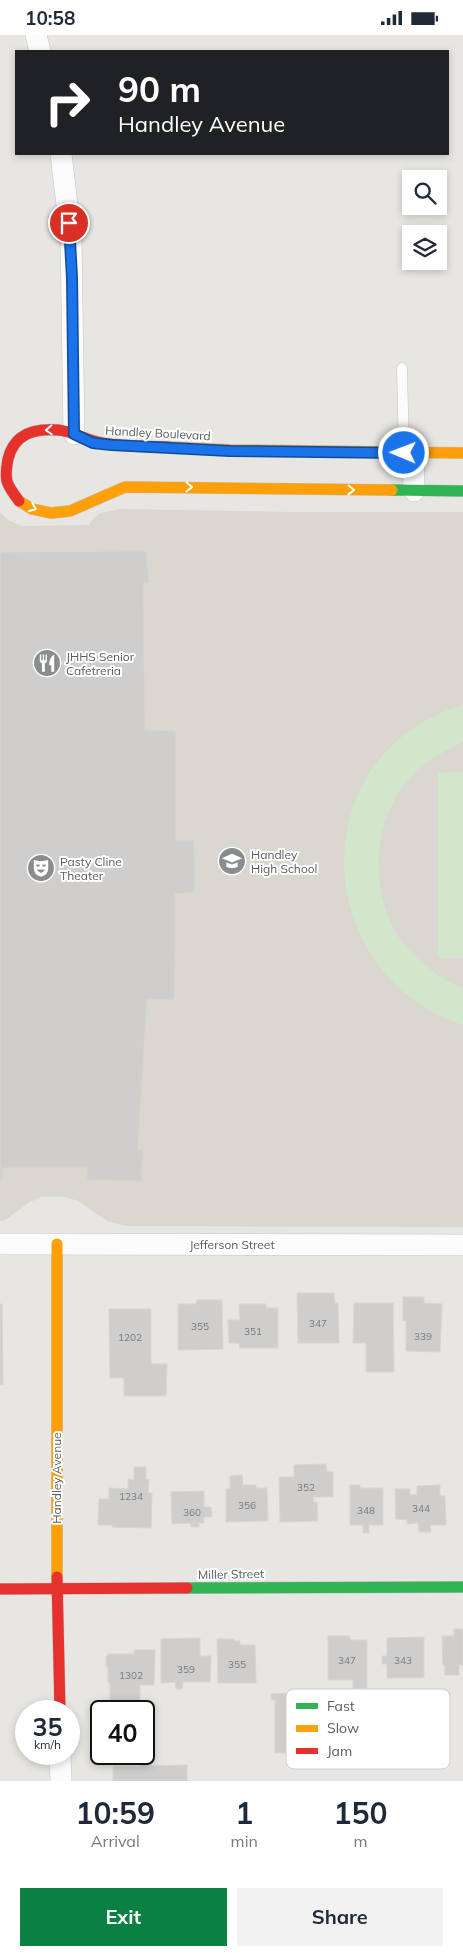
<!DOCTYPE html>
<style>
body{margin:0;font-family:Mulish,sans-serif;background:#f2f2f3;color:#1f2937;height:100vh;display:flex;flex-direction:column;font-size:19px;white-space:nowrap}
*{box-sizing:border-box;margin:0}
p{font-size:16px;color:#747a83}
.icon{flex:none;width:28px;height:28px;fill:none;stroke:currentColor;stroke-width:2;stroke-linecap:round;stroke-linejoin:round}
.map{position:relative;height:1746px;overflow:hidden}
.sheet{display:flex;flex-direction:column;background:#fff;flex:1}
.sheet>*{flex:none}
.hud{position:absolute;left:15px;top:15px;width:434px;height:105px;border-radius:0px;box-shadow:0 2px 8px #0003;background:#202124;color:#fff;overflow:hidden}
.fabs{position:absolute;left:402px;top:135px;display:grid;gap:10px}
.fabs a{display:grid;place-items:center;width:45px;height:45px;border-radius:0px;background:#fff;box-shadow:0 2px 8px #0003;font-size:25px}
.speed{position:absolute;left:15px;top:1665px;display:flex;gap:10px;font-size:25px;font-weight:700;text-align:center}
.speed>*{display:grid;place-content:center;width:65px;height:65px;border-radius:50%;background:#fff;box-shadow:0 2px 8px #0003;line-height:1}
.speed small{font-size:12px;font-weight:400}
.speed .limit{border:2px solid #111;border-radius:8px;background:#fff;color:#111}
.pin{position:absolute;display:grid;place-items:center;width:42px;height:42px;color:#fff;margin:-21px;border:2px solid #fff;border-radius:50%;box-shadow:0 1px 5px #0007}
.me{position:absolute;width:55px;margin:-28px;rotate:271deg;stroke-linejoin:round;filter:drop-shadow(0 0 4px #0008)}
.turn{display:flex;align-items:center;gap:18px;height:105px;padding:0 20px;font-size:22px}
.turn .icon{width:65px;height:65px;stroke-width:2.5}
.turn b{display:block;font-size:35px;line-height:42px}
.eta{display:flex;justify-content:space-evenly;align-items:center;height:85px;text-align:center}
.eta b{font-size:30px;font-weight:700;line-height:35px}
.primary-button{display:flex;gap:10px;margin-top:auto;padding:10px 20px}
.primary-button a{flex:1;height:58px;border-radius:0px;background:#0b8043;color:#fff;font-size:20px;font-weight:700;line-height:58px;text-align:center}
.primary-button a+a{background:#f2f2f3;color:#1f2937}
.status{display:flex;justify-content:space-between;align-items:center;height:35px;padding:0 25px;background:#fff;direction:ltr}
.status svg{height:14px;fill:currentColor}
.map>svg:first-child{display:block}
</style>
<div class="status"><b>10:58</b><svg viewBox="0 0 49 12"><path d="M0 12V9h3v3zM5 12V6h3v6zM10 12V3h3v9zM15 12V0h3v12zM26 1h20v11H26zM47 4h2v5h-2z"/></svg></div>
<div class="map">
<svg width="463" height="1746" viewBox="0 0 463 1746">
<rect width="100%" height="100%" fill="#e8e6e2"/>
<!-- education -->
<polygon fill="#dad7d1" points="120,474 292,477 463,477 463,1192 125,1191 107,1186 78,1166 65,1162 41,1162 30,1167 5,1185 0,1186 0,477 8,485 22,491 89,490 94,483 100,478"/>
<!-- green -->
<g fill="#d1e6cb">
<path d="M463 670V707C442 717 422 728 407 746 373 788 370 851 396 898 405 912 417 924 430 934 440 942 451 949 463 953V990C306 937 303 717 463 670Z"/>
<polygon points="463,737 463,923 438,923 438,738"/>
</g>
<!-- building -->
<g fill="#d0cecc" stroke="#d8d5d1">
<polygon points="146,516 149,548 143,549 145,695 176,696 176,805 194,805 195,857 175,859 174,965 147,964 138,1114 143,1114 141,1146 87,1145 87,1133 3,1133 2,1146 0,1146 0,517"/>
<polygon points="297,1258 334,1258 335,1269 338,1268 339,1308 298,1308"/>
<polygon points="403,1262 424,1262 424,1268 442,1269 440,1317 406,1316 406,1286 403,1286"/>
<polygon points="197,1265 222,1265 223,1314 178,1315 178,1269 196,1269"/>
<polygon points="354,1268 393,1268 394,1337 366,1337 366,1308 353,1308"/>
<polygon points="0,1269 2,1269 3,1350 0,1350"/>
<polygon points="239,1269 266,1269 266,1273 278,1273 278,1313 240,1313 239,1308 229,1308 228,1285 240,1285"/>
<polygon points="109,1274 151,1274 151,1329 167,1329 166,1361 124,1361 124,1343 110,1343"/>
<polygon points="326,1429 327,1437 333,1437 333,1462 313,1462 314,1467 317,1467 318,1486 280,1487 279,1442 294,1442 294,1430"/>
<polygon points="134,1432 146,1432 146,1444 149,1445 148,1458 152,1458 151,1493 112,1492 112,1490 98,1490 99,1464 109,1464 109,1453 128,1454 128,1444 134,1445"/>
<polygon points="242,1440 243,1453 243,1450 256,1450 256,1453 267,1453 268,1486 226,1487 226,1454 230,1454 230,1441"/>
<polygon points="350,1450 360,1450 360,1453 383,1453 383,1490 369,1490 369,1498 363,1498 363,1490 350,1490"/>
<polygon points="440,1450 440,1461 445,1461 446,1490 430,1490 431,1497 419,1497 418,1488 407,1489 407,1485 396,1484 395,1454 410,1454 410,1460 417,1460 417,1451"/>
<polygon points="204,1456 204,1472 211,1472 212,1482 204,1482 204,1488 199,1488 199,1492 191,1492 191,1488 172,1489 171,1457"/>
<polygon points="454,1594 463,1594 463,1630 459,1630 459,1640 445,1640 445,1631 443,1630 442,1601 454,1601"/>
<polygon points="328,1601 350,1601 350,1605 367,1605 367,1653 353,1654 353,1645 328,1645"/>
<polygon points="424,1602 424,1643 387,1643 387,1629 382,1629 382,1621 387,1621 387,1603"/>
<polygon points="200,1603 200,1621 211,1621 210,1647 183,1647 182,1654 176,1654 175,1647 161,1648 161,1604"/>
<polygon points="217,1604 234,1604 234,1606 240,1606 240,1610 255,1610 256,1648 218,1648"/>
<polygon points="134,1615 155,1615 154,1650 140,1650 140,1666 110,1666 110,1648 108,1648 108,1632 106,1632 106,1621 108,1621 108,1619 134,1619"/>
<polygon points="319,1657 319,1672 322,1672 322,1702 312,1701 312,1709 308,1709 308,1718 275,1718 275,1665 271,1665 271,1659"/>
<polygon points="140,1727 148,1727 148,1731 187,1730 187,1746 113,1746 113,1731 140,1731"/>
</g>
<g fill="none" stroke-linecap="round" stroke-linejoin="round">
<!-- lane casing -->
<g stroke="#c5c5c5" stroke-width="11">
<polyline id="lane" points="402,333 404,417"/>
</g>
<!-- street casing -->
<g stroke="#c5c5c5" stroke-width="22">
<g id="street">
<polyline points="36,0 40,16"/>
<polyline points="61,119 71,204 74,399"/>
<polyline points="413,418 414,456"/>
<polyline points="0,1209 463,1210"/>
<polyline points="60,1719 61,1746"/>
</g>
</g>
<!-- fast casing -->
<g stroke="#c4c5c5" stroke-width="12">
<g id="fast">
<polyline points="392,455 463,456"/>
<polyline points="187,1553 463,1552"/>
</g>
</g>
<!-- slow casing -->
<g stroke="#c4c5c5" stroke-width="12">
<g id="slow">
<polyline points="167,412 230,415 463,418"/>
<polyline points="19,466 32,474 51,478 70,476 125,452 392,455"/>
<polyline points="57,1209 57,1542"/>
</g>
</g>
<!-- jam casing -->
<g stroke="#c4c5c5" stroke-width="12">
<g id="jam">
<path d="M19 466C6 449 4 445 8 424 14 399 34 393 58 395 73 396 87 406 102 408 123 412 145 411 167 412"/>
<polyline points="57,1542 60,1676"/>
<polyline points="0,1554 187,1553"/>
</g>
</g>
<!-- lane -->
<use href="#lane" stroke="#fcfbfb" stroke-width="10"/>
<!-- street -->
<use href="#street" stroke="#fcfbfb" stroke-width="21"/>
<!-- fast -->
<use href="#fast" stroke="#30b455" stroke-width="11"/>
<!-- slow -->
<use href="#slow" stroke="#ff9f0a" stroke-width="11"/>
<!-- jam -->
<use href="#jam" stroke="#e5322d" stroke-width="11"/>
</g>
<!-- one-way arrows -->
<defs><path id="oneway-chevron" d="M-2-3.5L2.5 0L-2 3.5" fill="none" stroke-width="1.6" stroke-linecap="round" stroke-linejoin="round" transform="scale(1.25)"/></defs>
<g stroke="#fff">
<use href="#oneway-chevron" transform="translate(49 395) rotate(178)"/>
<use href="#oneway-chevron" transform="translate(189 452) rotate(1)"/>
<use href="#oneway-chevron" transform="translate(351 455) rotate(1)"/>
<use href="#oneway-chevron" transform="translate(33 473) rotate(23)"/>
</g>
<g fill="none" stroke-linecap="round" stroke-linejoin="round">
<!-- route casing -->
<g stroke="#114b97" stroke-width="12">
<polyline id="route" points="69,188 72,243 74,399 93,408 112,410 230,416 404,418"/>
</g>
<!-- route -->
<use href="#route" stroke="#1a73e8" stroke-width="9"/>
</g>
<!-- icons -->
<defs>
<g id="restaurant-disc" transform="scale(1.4375)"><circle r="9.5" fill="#8a8d8e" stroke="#fff"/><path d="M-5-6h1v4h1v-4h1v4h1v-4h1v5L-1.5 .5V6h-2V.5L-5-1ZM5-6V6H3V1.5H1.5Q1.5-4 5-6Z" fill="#fff"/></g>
<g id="school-disc" transform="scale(1.4375)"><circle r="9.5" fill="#8a8d8e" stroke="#fff"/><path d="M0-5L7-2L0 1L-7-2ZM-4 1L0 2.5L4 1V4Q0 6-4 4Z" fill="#fff"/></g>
<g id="theatre-disc" transform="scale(1.4375)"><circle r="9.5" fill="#8a8d8e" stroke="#fff"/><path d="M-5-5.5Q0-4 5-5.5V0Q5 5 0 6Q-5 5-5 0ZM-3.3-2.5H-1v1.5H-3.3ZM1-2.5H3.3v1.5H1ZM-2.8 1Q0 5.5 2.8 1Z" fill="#fff"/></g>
</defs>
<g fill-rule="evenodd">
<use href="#restaurant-disc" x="47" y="628"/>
<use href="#school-disc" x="232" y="826"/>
<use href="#theatre-disc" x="41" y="833"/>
</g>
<g text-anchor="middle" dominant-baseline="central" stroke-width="4" stroke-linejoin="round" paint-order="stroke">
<!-- number labels -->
<g font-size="10" fill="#777a7d">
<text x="318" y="1288">347</text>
<text x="200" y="1291">355</text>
<text x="253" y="1296">351</text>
<text x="423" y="1301">339</text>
<text x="130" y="1302">1202</text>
<text x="306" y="1452">352</text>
<text x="131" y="1461">1234</text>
<text x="247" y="1470">356</text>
<text x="421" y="1473">344</text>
<text x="366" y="1475">348</text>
<text x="192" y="1477">360</text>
<text x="347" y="1625">347</text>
<text x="403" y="1625">343</text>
<text x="237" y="1629">355</text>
<text x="186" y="1634">359</text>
<text x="131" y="1640">1302</text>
</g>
<!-- street labels -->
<g font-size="12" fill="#585d61" stroke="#fff">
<text transform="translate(158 398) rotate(3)">Handley Boulevard</text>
<text x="232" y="1209">Jefferson Street</text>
<text transform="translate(56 1443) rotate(-90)">Handley Avenue</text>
<text transform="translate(231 1539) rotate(-1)">Miller Street</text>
</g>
<!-- poi labels -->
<g font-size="12" fill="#585d61" stroke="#fff" text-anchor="start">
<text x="66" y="621">JHHS Senior<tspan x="66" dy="14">Cafetreria</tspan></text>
<text x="251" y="819">Handley<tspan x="251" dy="14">High School</tspan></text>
<text x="60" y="826">Pasty Cline<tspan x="60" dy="14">Theater</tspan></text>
</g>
</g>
<!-- legend -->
<rect x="286" y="1654" width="164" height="80" rx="8" fill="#fff" stroke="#cdced0" stroke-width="1"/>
<rect x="296" y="1668" width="22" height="6" fill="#30b455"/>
<rect x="296" y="1690" width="22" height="7" fill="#ff9f0a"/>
<rect x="296" y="1713" width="22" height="6" fill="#e5322d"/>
<g font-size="14" fill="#585d61">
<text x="327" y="1676">Fast</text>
<text x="327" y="1698">Slow</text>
<text x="327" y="1721">Jam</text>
</g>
</svg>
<div class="fabs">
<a><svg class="icon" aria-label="search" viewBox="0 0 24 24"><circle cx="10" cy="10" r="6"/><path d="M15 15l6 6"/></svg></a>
<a><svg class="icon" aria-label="layers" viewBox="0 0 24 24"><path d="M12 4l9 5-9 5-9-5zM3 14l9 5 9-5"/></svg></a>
</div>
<div class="speed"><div>35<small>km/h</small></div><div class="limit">40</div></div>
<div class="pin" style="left:69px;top:188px;background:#d93025"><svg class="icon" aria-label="arrive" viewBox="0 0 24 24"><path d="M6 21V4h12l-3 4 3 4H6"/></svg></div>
<svg class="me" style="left:404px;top:418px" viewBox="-20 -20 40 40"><circle r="17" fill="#1a73e8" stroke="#fff" stroke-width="3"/><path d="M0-11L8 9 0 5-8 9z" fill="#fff"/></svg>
<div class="hud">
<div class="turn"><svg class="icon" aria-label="right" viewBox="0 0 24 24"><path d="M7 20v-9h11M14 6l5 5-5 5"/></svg><div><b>90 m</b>Handley Avenue</div></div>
</div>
</div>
<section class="sheet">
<div class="eta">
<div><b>10:59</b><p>Arrival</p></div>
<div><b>1</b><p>min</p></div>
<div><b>150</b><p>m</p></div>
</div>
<div class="primary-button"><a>Exit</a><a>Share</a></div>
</section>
